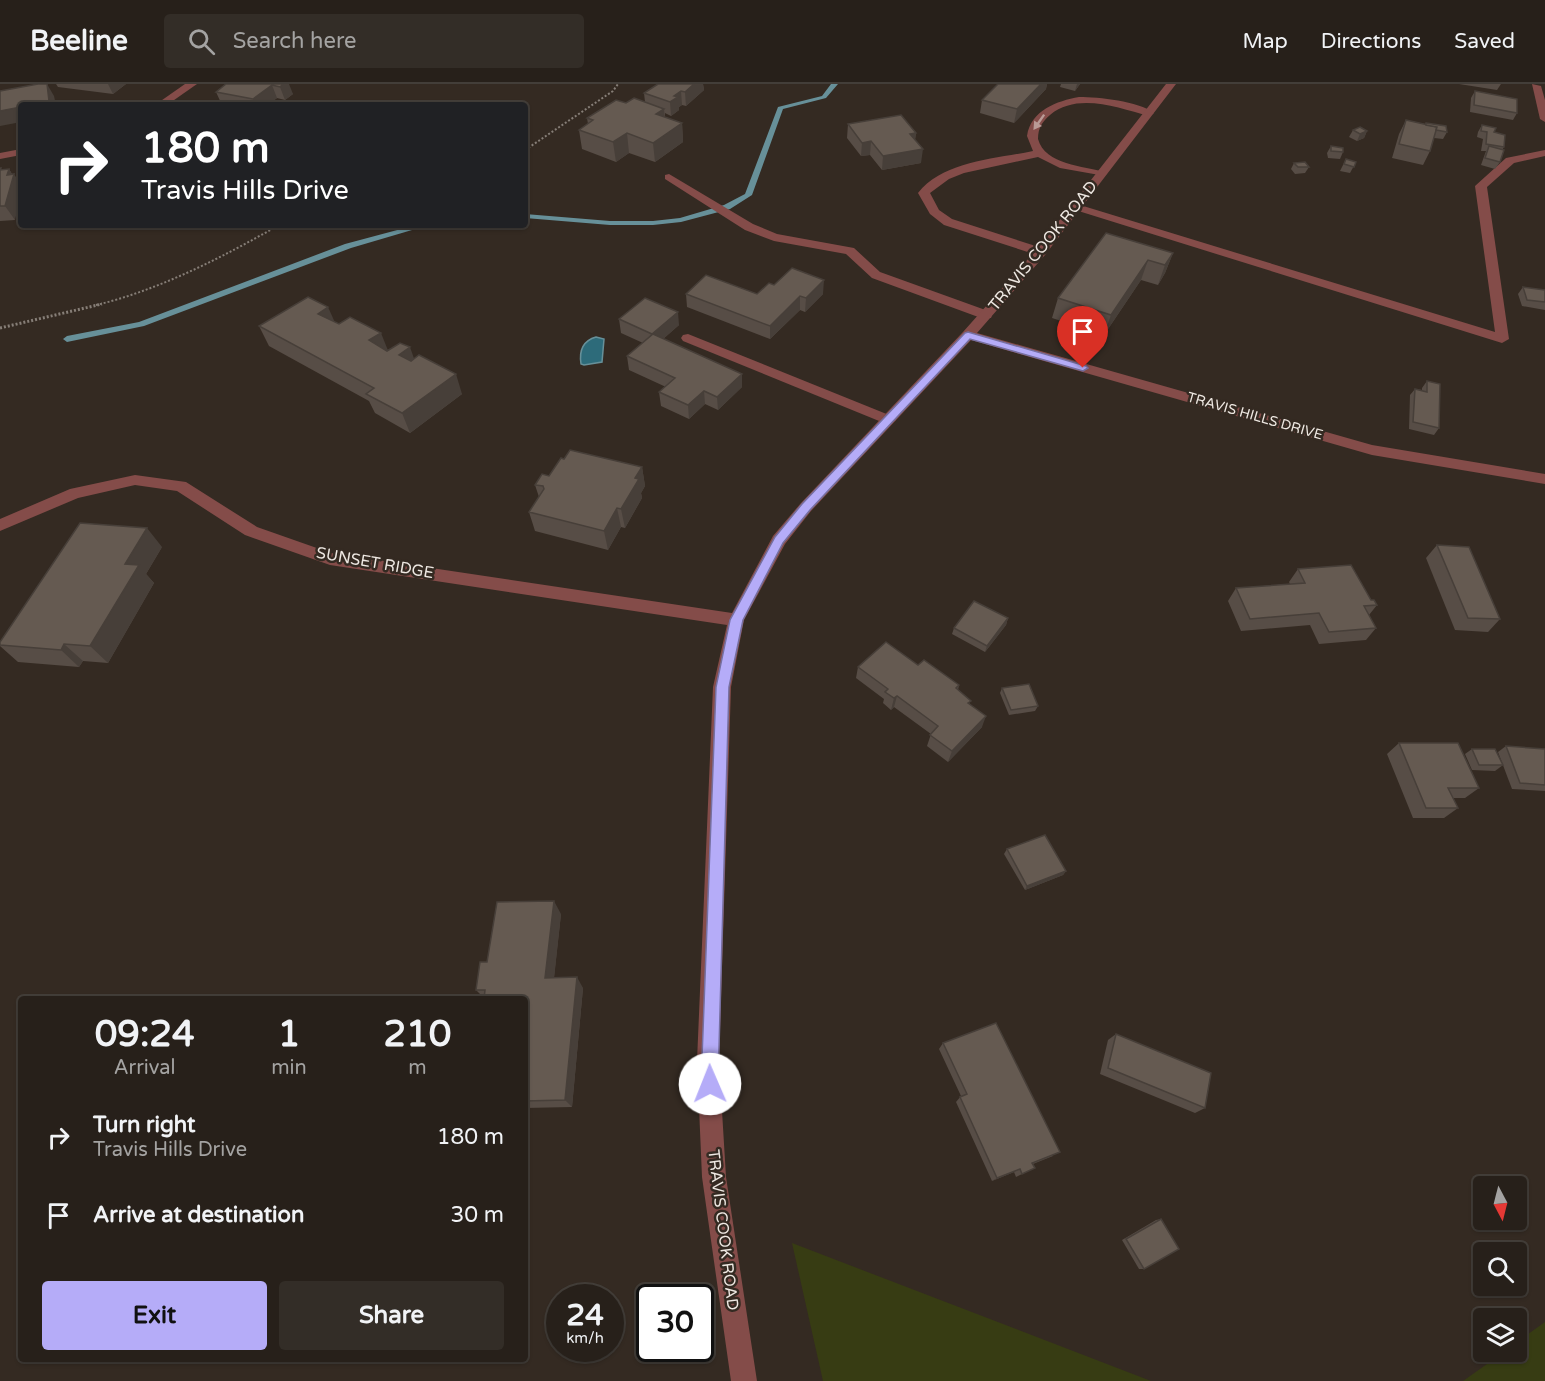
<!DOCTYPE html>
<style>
body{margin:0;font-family:"Varela Round",sans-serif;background:#332d27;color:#f1f3f6;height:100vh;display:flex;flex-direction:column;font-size:22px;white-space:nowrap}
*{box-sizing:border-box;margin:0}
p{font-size:20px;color:#a4a3a2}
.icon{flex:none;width:33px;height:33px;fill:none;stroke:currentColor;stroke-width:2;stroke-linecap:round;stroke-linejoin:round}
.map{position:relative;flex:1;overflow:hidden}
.drawer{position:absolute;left:18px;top:912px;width:510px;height:366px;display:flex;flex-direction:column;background:#27201a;border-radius:6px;box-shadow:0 2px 4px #0004,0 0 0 2px #433e39}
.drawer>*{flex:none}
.hud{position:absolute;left:18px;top:18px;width:510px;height:126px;border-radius:6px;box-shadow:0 2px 4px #0004,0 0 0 2px #433e39;background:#202124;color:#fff;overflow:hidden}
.needle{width:39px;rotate:173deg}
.tools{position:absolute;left:1473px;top:1092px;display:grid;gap:12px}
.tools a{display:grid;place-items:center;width:54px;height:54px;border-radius:6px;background:#27201a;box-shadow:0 2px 4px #0004,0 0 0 2px #433e39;font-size:30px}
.speed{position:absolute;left:546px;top:1200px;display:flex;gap:12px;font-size:30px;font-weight:700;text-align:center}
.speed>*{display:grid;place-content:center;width:78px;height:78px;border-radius:50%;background:#27201a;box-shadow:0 2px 4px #0004,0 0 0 2px #433e39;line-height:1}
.speed small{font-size:15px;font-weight:400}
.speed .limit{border:3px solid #111;border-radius:9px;background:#fff;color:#111}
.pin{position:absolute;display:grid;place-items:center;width:51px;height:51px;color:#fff;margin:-62px -26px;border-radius:50% 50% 50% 0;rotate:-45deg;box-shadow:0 0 6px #0007}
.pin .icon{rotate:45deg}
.me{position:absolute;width:66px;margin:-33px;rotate:359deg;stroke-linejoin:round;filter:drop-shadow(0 0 4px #0008)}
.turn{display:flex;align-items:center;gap:21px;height:126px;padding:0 24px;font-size:27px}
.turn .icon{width:78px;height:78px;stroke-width:2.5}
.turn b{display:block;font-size:42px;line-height:51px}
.eta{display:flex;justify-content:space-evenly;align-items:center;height:102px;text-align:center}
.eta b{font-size:36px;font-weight:700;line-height:42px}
.button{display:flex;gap:12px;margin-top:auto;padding:12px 24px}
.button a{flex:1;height:69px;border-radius:6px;background:#b5acf8;color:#111;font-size:24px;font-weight:700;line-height:69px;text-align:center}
.button a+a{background:#332d27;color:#f1f3f6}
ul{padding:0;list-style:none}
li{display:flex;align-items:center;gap:18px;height:78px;padding:0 24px}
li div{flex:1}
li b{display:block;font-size:22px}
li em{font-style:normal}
header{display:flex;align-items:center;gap:36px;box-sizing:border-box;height:84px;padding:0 30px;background:#27201a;border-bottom:2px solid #433e39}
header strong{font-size:28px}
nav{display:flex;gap:33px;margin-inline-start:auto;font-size:21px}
.search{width:420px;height:54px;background:#332d27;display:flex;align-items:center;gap:15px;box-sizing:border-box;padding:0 21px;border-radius:6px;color:#a4a3a2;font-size:22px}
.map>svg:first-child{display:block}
</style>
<header>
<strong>Beeline</strong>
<div class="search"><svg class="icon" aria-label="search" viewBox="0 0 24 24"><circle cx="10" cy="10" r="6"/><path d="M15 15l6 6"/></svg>Search here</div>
<nav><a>Map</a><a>Directions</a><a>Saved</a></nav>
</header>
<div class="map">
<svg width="1545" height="1297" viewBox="0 0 1545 1297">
<rect width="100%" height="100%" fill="#342a22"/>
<!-- green -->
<g fill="#373c13">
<polygon points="792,1159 1151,1297 823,1297"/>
<polygon points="1545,1238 1545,1297 1463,1297 1504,1268 1516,1268 1517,1258"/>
</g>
<!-- water -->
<path fill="#2d6b7a" stroke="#679099" stroke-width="1.5" d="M596 253 604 255 602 278 584 281 581 280C579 267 582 257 596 253Z"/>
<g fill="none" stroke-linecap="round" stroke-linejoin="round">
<!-- stream -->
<g fill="#679099" fill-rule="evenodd">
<polygon points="831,0 838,0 826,14 783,25 752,111 730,125 681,138 653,141 610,141 525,134 525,130 610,137 653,137 680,134 724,121 745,110 778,23 822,12"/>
<polygon points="416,141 429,141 351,164 144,242 67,258 63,255 67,252 139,238 345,160"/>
</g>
<!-- path-far1 -->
<g stroke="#867e77" stroke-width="2" stroke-dasharray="2 2" stroke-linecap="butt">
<polyline points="525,66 613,7 618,0"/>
<path d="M96 221C157 207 225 172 279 141"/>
</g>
<!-- path -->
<polyline stroke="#867e77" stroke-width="3" stroke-dasharray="2 2" stroke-linecap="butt" points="0,244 102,220"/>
<!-- lane -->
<g fill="#844c49" fill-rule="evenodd">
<polygon points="1532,0 1541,2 1545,16 1545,38 1540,35"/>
<path d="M1079 13C1099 13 1138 17 1154 29L1149 32C1118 24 1078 8 1050 31 1042 38 1038 44 1038 55 1045 81 1084 82 1105 88V92L1060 84 1038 73 964 89 949 95 930 109 939 126 952 135 1045 165V171H1037L944 141 930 130 918 109C943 77 995 75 1033 67L1027 52C1031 26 1057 17 1079 13Z"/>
<polygon points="1545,66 1545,72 1514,79 1487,103 1509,255 1502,259 1072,125 1070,123 1076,120 1080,121 1495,248 1475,102 1506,74"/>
<polygon points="669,90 753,140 777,150 854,164 880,188 991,228 992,231 991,234 981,234 872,194 846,170 774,157 745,146 665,95 665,91"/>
<polygon points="688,250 894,333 896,336 889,341 884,339 683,257 681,254 683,251"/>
</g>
<!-- street -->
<g fill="#844c49" fill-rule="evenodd">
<polygon points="185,0 197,0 167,21 155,21"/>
<polygon points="1166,0 1176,0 1045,171 977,249 1372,361 1545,390 1545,400 1372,371 971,256 811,427 785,460 744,536 731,603 719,977 726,1093 757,1297 731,1297 702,1093 697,977 713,603 727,541 330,481 245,451 177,407 135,401 78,414 0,447 0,435 70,405 135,391 186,398 257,443 331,469 732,529 773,452 801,419 963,248 1037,165"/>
<polygon points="21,65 21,71 0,75 0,69"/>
</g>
</g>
<!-- wall -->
<g fill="#574d46">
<polygon points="56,0 126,0 113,10 58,3"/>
<polygon points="283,0 293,10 285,16 277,14 268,21 209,21 222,21 216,8"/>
<polygon points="658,0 703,0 704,6 686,22 682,21 679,23 679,26 671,32 665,29 665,33 682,39 683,58 655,78 629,69 616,78 582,65 579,46 588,40 587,34 626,19 645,18 644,9"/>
<polygon points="998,0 1047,0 1046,5 1014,39 980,29 982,16"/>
<polygon points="1061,0 1080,0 1075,7 1060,3"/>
<polygon points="1459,0 1501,0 1497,6"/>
<polygon points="1475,7 1517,29 1513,36 1470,28 1471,14"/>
<polygon points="1406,36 1425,40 1426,39 1447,48 1443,55 1434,54 1430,67 1423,81 1392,74 1399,50"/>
<polygon points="848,40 916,49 915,56 921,79 882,86 870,71 861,72 847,54"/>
<polygon points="1482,41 1494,48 1504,63 1502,66 1500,78 1495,85 1481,81 1486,67 1481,67 1483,55 1477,53 1478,48"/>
<polygon points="1353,46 1367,47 1364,54 1357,57 1349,53"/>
<polygon points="1331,62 1343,68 1340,75 1328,74 1327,69"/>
<polygon points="1346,75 1356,78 1350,89 1340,87"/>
<polygon points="1294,79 1309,83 1305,89 1295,90 1291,85"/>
<polygon points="0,84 2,86 9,85 12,90 15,136 0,137"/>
<polygon points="1106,149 1173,169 1165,189 1158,201 1141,196 1104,251 1052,234 1058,214"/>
<polygon points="774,201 823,210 805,228 800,226 770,255 687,223 686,210 757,210"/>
<polygon points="1523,203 1545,206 1545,226 1522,222 1518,210"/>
<polygon points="619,235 679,241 663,255 742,303 718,326 705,320 689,335 661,322 659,308 666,303 629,286 627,272 643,259 621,249"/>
<polygon points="335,238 388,266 414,275 462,310 410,349 375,329 369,317 269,262 259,242"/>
<polygon points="1427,297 1439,344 1434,351 1409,345 1410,311 1415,305 1422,306 1422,304"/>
<polygon points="564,375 642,383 645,402 641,409 642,414 625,444 621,443 608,466 535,447 529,428 539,413 535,401 549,392"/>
<polygon points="1437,461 1500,535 1488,548 1455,546 1426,474"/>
<polygon points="162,463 146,490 154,499 108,579 83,577 79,583 18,578 0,562 0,558"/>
<polygon points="1298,485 1371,516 1377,521 1369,531 1376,544 1366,556 1319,560 1310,541 1241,547 1228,517 1236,504 1290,500 1289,498"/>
<polygon points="1008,534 1006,541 985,568 952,550 954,544"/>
<polygon points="918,581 959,601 958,606 970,620 982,643 948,678 927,662 931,650 894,623 891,626 883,619 884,615 856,594 858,583"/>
<polygon points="1002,604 1038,622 1035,627 1009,631 1000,609"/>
<polygon points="1399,659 1479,704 1465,714 1453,714 1458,724 1444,734 1413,734 1387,670"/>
<polygon points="1506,662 1545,665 1545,707 1512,705 1498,668"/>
<polygon points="1472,665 1503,681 1495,687 1472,686 1465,670"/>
<polygon points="1007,765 1066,787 1063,791 1025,806 1004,770"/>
<polygon points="561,830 554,893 583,904 572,1023 525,1024 525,915 484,914 476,906 487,878"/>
<polygon points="1116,950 1205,1024 1195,1029 1100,990 1108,956"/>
<polygon points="943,959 1053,1072 1033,1080 1028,1087 1016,1093 1014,1088 992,1097 956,1018 961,1012 939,965"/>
<polygon points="1161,1135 1144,1185 1139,1185 1122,1156 1156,1136"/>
</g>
<!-- shaded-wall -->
<g fill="#473f39">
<polygon points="47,0 54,12 56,21 29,21"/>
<polygon points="108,0 126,0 113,10"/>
<polygon points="283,0 289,0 293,10 285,16 280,3"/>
<polygon points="694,0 703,0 704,6 686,22 685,8"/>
<polygon points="1041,0 1047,0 1046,5 1014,39 1017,25"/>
<polygon points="1077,0 1080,0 1075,7"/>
<polygon points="272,1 277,14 268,21 255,21 253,15"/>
<polygon points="681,7 682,21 679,23 679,26 671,32 670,18 674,12"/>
<polygon points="21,23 21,38 0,42 0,27"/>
<polygon points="664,25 666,44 656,30"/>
<polygon points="682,39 683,58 655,78 653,59"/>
<polygon points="1367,47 1364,54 1357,57 1360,50"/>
<polygon points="627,49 629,69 616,78 613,58"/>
<polygon points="916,49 914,62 910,50"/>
<polygon points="871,57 870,71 861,72 862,59"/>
<polygon points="923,65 921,79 882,86 883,72"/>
<polygon points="9,85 13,92 14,90 21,101 21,111 15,136 5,122 7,91"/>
<polygon points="39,141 54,141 41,144"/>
<polygon points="1173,169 1165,189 1158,201 1165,181"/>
<polygon points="1148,176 1141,196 1104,251 1111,231"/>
<polygon points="824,196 823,210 805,228 806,214"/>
<polygon points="800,212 800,226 770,255 770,242"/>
<polygon points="328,223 337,243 318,230"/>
<polygon points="678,228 679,241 654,263 652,250"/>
<polygon points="381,249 389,269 369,256"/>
<polygon points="410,263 417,283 399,271"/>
<polygon points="456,290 462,310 410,349 402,329"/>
<polygon points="742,290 742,303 718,326 717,313"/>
<polygon points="704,307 705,320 689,335 688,321"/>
<polygon points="642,383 645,402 641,409 642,414 625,444 621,425 635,394"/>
<polygon points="617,424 621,443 608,466 604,447"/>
<polygon points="147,444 162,463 146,490 154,499 108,579 90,562 125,480"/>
<polygon points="1008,534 1006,541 985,568 987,562"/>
<polygon points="64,560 83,577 79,583 61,566"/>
<polygon points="897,612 894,623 891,626 894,614"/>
<polygon points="986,632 982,643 948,678 952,667"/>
<polygon points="1066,787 1063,791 1025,806 1027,802"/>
<polygon points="554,817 561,830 553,904 545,894"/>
<polygon points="577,893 583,904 572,1023 565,1016"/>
<polygon points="1020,1085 1014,1088 992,1097 997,1094"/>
</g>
<!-- building -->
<g fill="#655a51" stroke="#473f39" stroke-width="1.5">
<polygon points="38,0 47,0 49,17 29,21 21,21 21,23 0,27 0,7"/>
<polygon points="226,0 283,0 280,3 272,1 253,15 216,8"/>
<polygon points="658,0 694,0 685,8 681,7 674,12 678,13 670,18 644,9"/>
<polygon points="998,0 1041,0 1017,25 982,16"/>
<polygon points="1475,7 1517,15 1517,29 1474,21"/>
<polygon points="634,14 664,25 656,30 682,39 653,59 627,49 613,58 579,46 593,36 587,34 616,16 626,19"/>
<polygon points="216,18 223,21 209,21"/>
<polygon points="901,31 916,49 910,50 923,65 883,72 871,57 862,59 848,40"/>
<polygon points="1406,36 1437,43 1430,67 1399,60"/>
<polygon points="1426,39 1446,42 1447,48 1436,46 1437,43 1426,41"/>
<polygon points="1482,41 1496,44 1494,48 1505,51 1504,63 1486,60 1487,48 1481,47"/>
<polygon points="1360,43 1367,47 1360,50 1353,46"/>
<polygon points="1331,62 1343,64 1343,68 1331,67"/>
<polygon points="1489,62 1504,66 1500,78 1485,74"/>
<polygon points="1346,75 1356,78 1354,83 1344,80"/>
<polygon points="1305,78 1309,83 1298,83 1294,79"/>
<polygon points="0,84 1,84 0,86 9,85 7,91 14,90 5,122 0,122"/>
<polygon points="1106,149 1173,169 1165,181 1148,176 1111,231 1058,214"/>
<polygon points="792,184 824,196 806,214 800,212 770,242 686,210 706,191 757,210 769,199 774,201"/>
<polygon points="1523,203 1545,206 1545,218 1527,216"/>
<polygon points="308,213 328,223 318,230 339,240 350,233 381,249 369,256 387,267 400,259 410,263 399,271 411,277 419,271 456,290 402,329 366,310 374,304 259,242"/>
<polygon points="645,214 678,228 652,250 619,235"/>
<polygon points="653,250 742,290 717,313 704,307 688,321 659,308 675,294 627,272"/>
<polygon points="1427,297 1440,300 1439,344 1413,338 1415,305 1427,308"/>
<polygon points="570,366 642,383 635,394 639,395 621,425 617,424 604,447 529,428 544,405 543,402 535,401 542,390 549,392 561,374 564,375"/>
<polygon points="80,439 147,444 125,480 139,481 90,562 64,560 61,566 0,561 0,558"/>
<polygon points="1437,461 1469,463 1500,535 1468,534"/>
<polygon points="1351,481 1371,516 1374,516 1377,521 1364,522 1376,544 1329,548 1319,529 1250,535 1236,504 1305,499 1298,485"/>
<polygon points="974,517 1008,534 987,562 954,544"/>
<polygon points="886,558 918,581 924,576 959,601 956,604 971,617 968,619 986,632 952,667 930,651 938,642 897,612 894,614 885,608 888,605 858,583"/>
<polygon points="1029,600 1038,622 1011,626 1002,604"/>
<polygon points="1399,659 1458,659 1479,704 1448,704 1458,724 1426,724"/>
<polygon points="1506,662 1545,665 1545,701 1520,699"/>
<polygon points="1472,665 1495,665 1503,681 1479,681"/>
<polygon points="1045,751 1066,787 1027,802 1007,765"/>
<polygon points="554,817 545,894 577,893 565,1016 525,1017 525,915 484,915 485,906 476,906 480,878 487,878 497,818"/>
<polygon points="996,939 1060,1068 1032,1079 1035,1084 1022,1090 1020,1085 997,1094 960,1013 967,1010 943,959"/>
<polygon points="1116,950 1211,989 1205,1024 1108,984"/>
<polygon points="1161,1135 1179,1165 1144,1185 1126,1155"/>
</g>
<!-- one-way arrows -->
<defs><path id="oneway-solid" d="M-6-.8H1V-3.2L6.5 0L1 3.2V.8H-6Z" transform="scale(1.5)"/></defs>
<use fill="#b99a96" href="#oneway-solid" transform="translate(1039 38) rotate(125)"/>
<!-- route -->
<polygon fill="#b5acf8" stroke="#7670a1" stroke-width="1.5" points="968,248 1086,282 1088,284 1083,287 970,255 810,426 783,459 743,536 729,603 718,1000 715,1006 710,1008 704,1006 701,1000 716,603 730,536 775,453 802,420 965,249"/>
<g text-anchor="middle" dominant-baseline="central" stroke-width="5" stroke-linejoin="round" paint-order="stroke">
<!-- far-street labels -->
<g font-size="14" fill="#eee8e2" stroke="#342a22">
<text transform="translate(1255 332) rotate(16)">TRAVIS HILLS DRIVE</text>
</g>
<!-- street labels -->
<g font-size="16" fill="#eee8e2" stroke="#342a22">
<text transform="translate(1043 162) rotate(-51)">TRAVIS COOK ROAD</text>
<text transform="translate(375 479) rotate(10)">SUNSET RIDGE</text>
<text transform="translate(723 1146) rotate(83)">TRAVIS COOK ROAD</text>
</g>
</g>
</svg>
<div class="tools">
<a><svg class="needle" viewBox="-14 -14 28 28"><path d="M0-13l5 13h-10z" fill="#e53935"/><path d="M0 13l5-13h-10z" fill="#a4a3a2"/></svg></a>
<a><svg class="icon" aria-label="search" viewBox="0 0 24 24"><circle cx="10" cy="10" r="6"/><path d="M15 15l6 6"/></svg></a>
<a><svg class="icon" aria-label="layers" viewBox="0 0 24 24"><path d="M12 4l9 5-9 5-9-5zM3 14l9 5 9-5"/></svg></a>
</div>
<div class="speed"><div>24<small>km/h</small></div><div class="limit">30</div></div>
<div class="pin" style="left:1083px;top:284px;background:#d93025"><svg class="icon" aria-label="arrive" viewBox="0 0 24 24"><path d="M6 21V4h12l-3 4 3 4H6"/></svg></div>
<svg class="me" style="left:710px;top:1000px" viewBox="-20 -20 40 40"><circle r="19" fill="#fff"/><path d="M0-13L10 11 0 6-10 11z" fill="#b5acf8"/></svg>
<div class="hud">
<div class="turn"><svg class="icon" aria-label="right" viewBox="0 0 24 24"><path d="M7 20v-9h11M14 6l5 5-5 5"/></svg><div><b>180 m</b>Travis Hills Drive</div></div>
</div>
<section class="drawer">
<div class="eta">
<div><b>09:24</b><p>Arrival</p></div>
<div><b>1</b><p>min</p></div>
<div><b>210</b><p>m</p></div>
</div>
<ul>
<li><svg class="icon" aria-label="right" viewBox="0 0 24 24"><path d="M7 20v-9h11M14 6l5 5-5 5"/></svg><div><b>Turn right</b><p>Travis Hills Drive</p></div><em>180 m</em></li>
<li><svg class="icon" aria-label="arrive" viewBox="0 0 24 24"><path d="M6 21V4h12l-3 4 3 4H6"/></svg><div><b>Arrive at destination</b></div><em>30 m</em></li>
</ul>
<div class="button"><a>Exit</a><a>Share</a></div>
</section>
</div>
